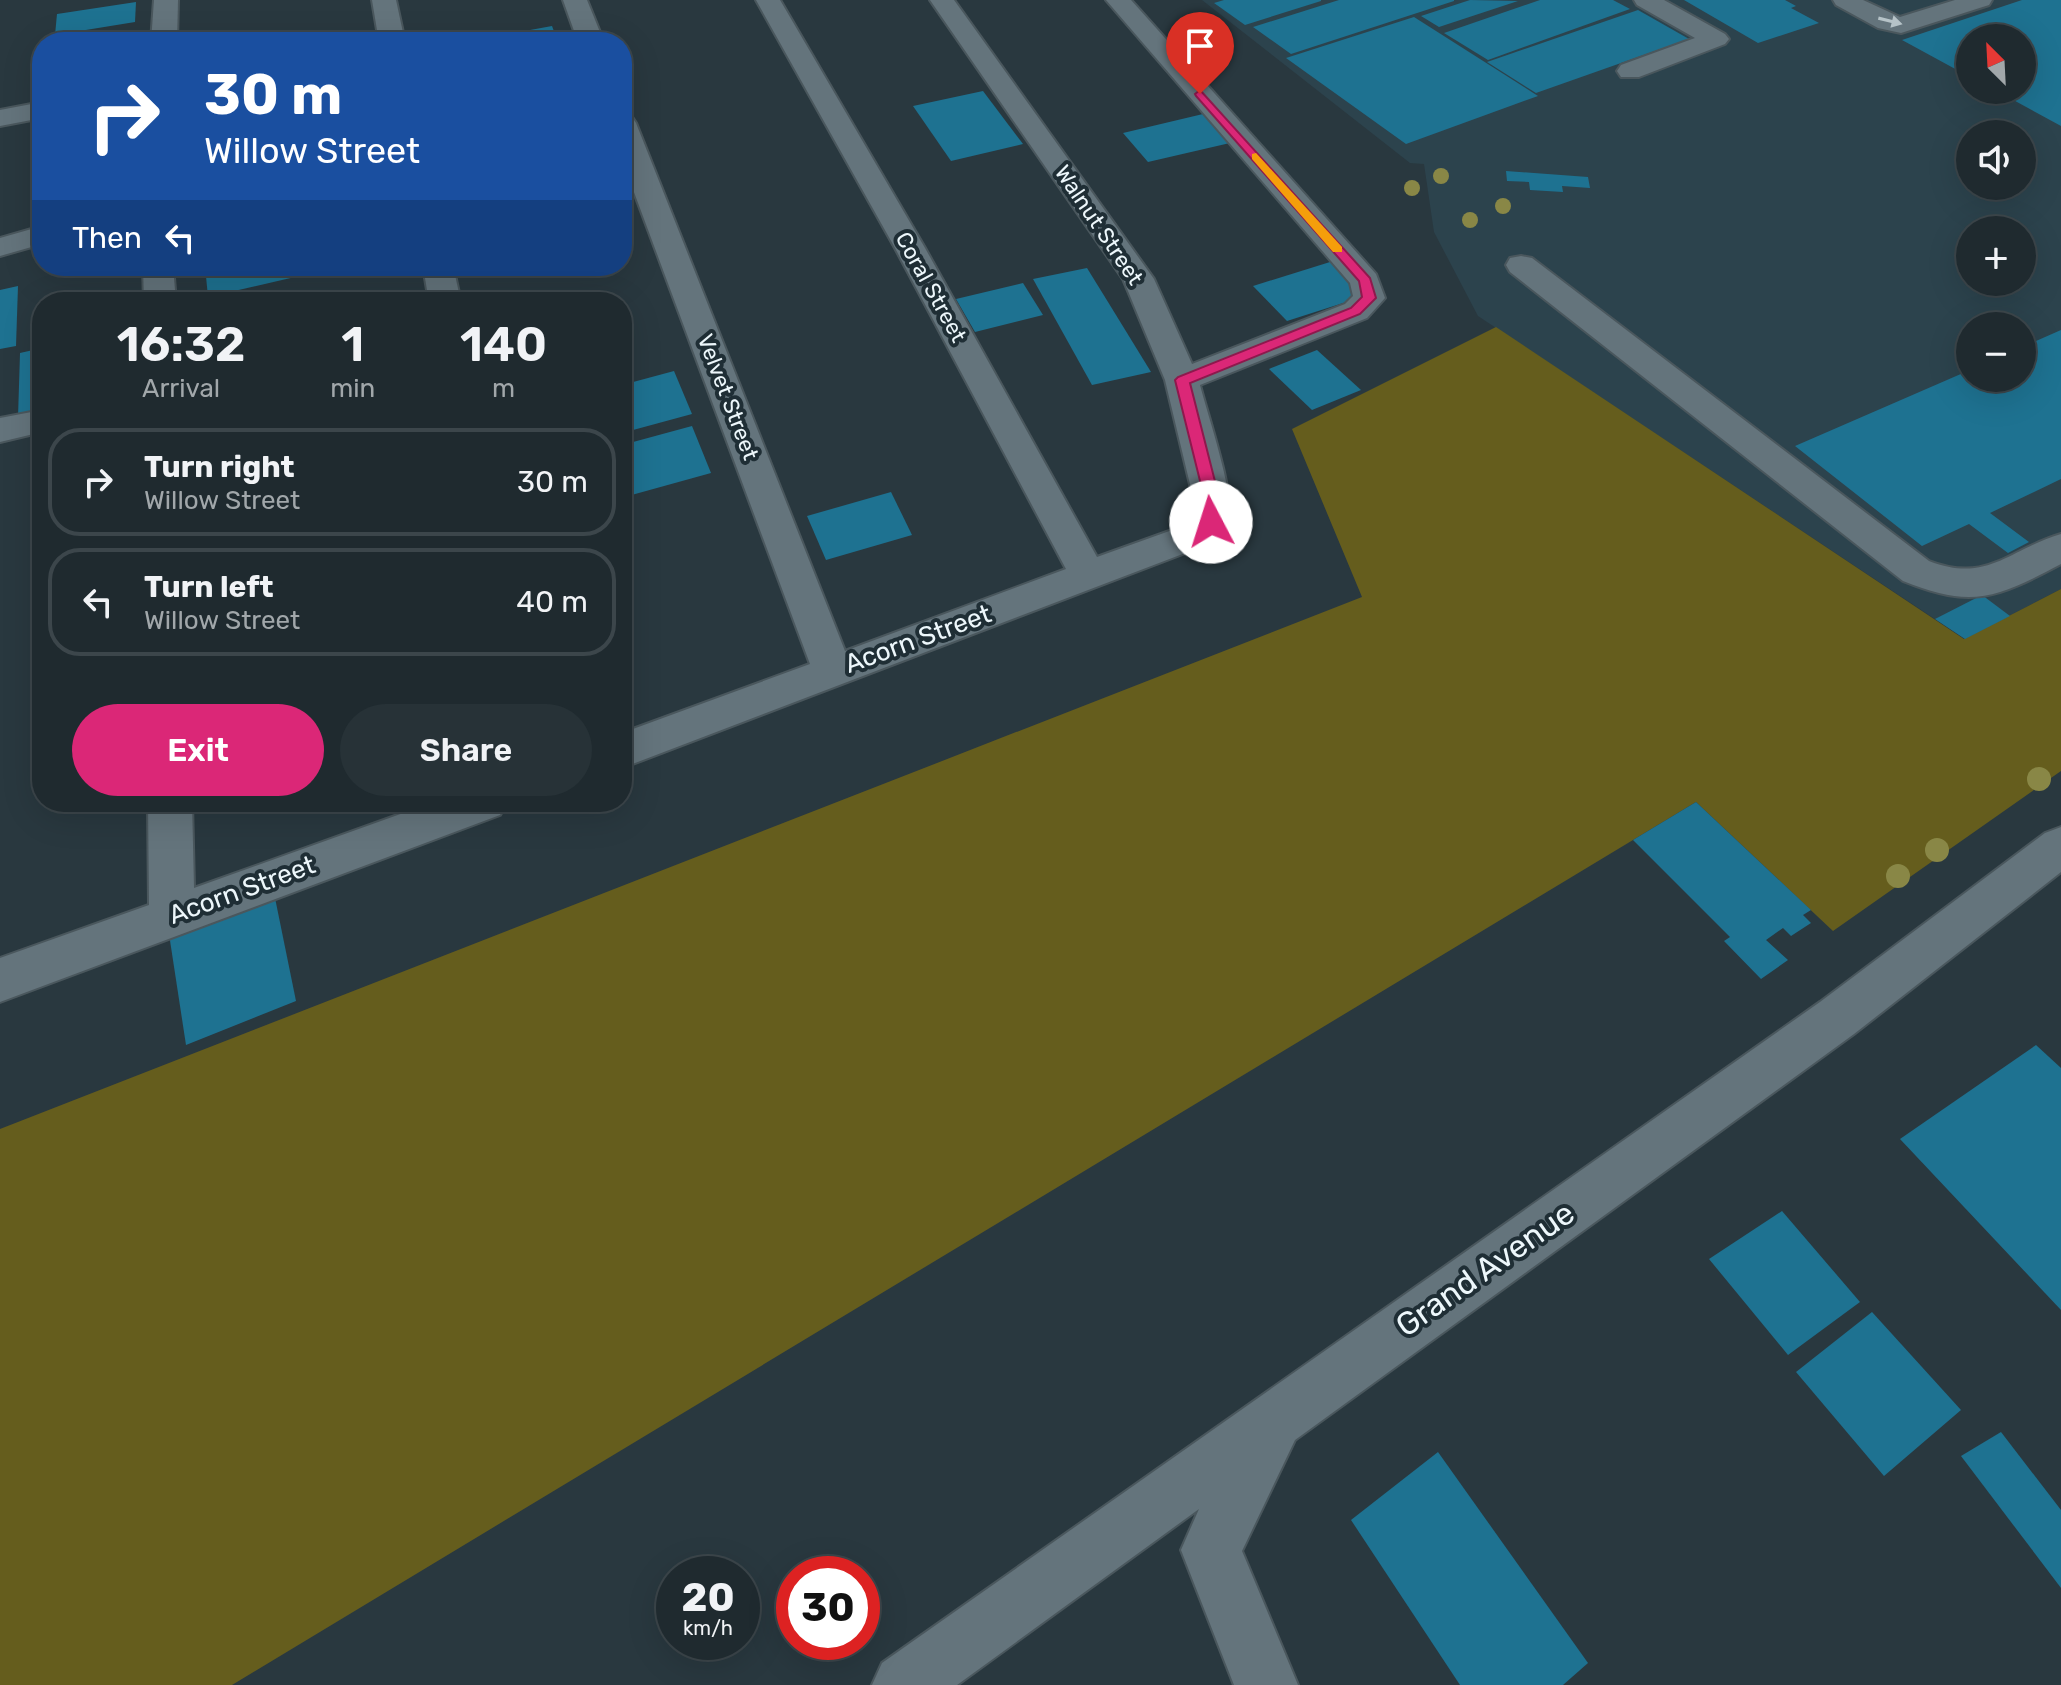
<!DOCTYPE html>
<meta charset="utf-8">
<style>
body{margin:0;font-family:Rubik,sans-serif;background:#273237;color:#f1f3f6;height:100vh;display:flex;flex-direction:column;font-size:30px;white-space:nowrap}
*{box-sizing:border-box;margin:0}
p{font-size:26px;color:#a1a7aa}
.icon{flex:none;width:44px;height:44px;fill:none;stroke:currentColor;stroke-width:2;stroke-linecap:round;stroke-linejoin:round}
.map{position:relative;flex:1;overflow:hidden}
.panel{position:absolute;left:32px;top:292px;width:600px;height:520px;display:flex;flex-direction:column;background:#1f2a2f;border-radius:32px;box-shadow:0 8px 32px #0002,0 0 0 2px #3c464b}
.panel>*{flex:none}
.guide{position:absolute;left:32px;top:32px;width:600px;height:244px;border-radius:32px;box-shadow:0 8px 32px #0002,0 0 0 2px #3c464b;background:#1a4fa0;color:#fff;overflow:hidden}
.needle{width:52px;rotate:336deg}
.controls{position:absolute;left:1956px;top:24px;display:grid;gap:16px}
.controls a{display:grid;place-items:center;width:80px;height:80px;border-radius:50%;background:#1f2a2f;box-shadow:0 8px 32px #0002,0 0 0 2px #3c464b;font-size:40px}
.speed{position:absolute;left:656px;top:1556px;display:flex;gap:16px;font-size:40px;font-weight:700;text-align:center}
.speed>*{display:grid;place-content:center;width:104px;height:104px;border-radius:50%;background:#1f2a2f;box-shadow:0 8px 32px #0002,0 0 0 2px #3c464b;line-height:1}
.speed small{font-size:20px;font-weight:400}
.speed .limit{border:12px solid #d22;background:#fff;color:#111}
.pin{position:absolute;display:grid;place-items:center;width:68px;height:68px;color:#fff;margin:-82px -34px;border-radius:50% 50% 50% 0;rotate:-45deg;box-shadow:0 0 8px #0007}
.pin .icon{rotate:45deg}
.me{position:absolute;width:88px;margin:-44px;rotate:355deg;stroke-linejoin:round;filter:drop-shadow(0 0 6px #0008)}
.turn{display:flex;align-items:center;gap:28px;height:168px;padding:0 40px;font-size:36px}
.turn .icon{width:104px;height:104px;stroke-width:2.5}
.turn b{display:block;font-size:56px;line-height:68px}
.then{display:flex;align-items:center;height:76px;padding:0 40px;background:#0003;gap:16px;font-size:30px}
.eta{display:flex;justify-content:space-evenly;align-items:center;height:136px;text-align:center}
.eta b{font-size:48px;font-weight:600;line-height:56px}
.button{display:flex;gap:16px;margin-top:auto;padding:16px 40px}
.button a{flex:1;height:92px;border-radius:48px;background:#db2777;color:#fff;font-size:32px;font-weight:600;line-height:92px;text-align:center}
.button a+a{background:#273237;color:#f1f3f6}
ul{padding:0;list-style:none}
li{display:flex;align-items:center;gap:24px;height:108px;margin:0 16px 12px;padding:0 24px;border:4px solid #3c464b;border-radius:32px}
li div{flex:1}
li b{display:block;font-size:30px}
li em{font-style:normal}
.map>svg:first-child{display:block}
</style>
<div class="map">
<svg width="2061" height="1685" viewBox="0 0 2061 1685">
<rect width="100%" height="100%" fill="#29383f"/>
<!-- built -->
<path fill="#2c434d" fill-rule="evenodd" d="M1202 0H2061V589L1965 639 1478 316 1434 232 1424 164 1410 163ZM1970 38H2022V90H1970ZM1970 134H2022V186H1970ZM1970 230H2022V282H1970ZM1970 326H2022V378H1970Z"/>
<!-- green -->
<polygon fill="#655d1d" points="1496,327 1964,639 2061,589 2061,771 1833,931 1696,802 232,1685 0,1685 0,1129 1362,597 1292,429"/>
<!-- building -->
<g fill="#1e7291">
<polygon points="1224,0 1321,0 1321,1 1245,25 1214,3"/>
<polygon points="1339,0 1454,0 1454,1 1291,54 1253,27"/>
<polygon points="1470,0 1518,1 1439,27 1421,16"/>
<polygon points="1540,0 1613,0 1630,9 1488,60 1444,33"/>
<polygon points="1684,0 1785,0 1796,6 1791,8 1819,23 1758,43"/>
<polygon points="2022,0 2061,0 2061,126 1995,90 2022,90 2022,38 1970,38 1970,77 1902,40"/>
<polygon points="136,2 135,22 55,35 57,14"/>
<polygon points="1638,10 1689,39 1536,93 1487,62"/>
<polygon points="1414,17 1538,96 1406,144 1286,58"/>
<polygon points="552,26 558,42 493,42 491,37"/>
<polygon points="983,91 1023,144 951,161 913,106"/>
<polygon points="1203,114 1230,143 1148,162 1123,133"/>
<polygon points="1506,171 1588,177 1590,188 1562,186 1563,192 1530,190 1529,182 1507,181"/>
<polygon points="1330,262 1365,296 1287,321 1253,286"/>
<polygon points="205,266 306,266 308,274 208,297"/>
<polygon points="1087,268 1108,302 1151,372 1092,385 1033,279"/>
<polygon points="1023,283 1043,315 975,332 956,299"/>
<polygon points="18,286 16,346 0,349 0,290"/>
<polygon points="2061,330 2061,479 1990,513 2029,542 2008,553 1969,524 1922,546 1795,446 1970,370 1970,378 2022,378 2022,347"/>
<polygon points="42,348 42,411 18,417 20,353"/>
<polygon points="1317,350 1361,390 1312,410 1269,369"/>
<polygon points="674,371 692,414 622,433 622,385"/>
<polygon points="692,426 711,473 628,496 622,480 622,445"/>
<polygon points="891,492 912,535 826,560 807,516"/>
<polygon points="1982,595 2010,616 1965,639 1935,619"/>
<polygon points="1696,802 1811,910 1803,915 1811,923 1791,936 1783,928 1766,940 1788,960 1761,979 1724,941 1730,937 1633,840"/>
<polygon points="274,893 296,1001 186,1045 169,934"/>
<polygon points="2036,1045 2061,1068 2061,1310 1900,1139"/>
<polygon points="1782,1211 1860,1302 1788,1355 1709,1259"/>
<polygon points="1872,1312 1961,1410 1884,1476 1796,1372"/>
<polygon points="2001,1432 2061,1510 2061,1588 1961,1456"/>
<polygon points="1438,1452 1588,1663 1563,1685 1460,1685 1351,1520"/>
</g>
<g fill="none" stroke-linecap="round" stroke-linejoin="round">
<!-- minor casing -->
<g stroke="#4a575d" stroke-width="4">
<g id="minor">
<polygon points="154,0 178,0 177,42 151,42"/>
<polygon points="372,0 396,0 405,42 379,42"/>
<polygon points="563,0 587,0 604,42 578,42"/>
<path d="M756 0H780L925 248 1097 557 1175 529 1193 516 1194 501 1165 380 1123 279 930 0H954L1154 279 1192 364 1345 304 1353 296 1350 283 1106 0H1131L1376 274 1385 298 1367 318 1200 385C1207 413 1236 498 1229 522 1226 534 1210 541 1201 547L622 768V733L810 664 622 160V115L632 117 636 123 845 651 1066 569 895 248Z"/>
<polygon points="1634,0 1664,0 1725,34 1729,39 1725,44 1639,77 1621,77 1617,71 1621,65 1695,38 1637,5"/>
<polygon points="1833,0 1863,0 1900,17 1955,0 1992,0 1989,5 1901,33 1878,28 1836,5"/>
<polygon points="42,102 42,118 0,126 0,110"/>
<polygon points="42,226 42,244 0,256 0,238"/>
<path d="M1521 256 1532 258 1929 561C1988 584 2009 549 2061 534V564C1997 598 1972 609 1903 581L1510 272 1506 265 1510 258Z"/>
<polygon points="143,266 173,266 176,302 144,302"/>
<polygon points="423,266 453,266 461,302 429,302"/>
<polygon points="42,410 42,432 0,442 0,418"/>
<polygon points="148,802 192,802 194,888 434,802 507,802 500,815 0,1002 0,958 149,905"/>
<polygon points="2061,827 2061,872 1854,1034 1295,1440 1242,1551 1298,1685 1234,1685 1181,1550 1199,1509 957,1685 872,1685 882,1663 1820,1002 2045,833"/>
</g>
</g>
<!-- minor -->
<use href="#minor" fill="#64747c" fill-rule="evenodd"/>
</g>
<!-- trees -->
<g fill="#898746">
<circle cx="1441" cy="176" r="8"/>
<circle cx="1412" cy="188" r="8"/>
<circle cx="1503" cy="206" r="8"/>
<circle cx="1470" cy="220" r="8"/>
<circle cx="2039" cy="779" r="12"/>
<circle cx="1937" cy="850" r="12"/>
<circle cx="1898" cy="876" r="12"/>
</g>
<!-- one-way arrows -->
<defs><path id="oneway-solid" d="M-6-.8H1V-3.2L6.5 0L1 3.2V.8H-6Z" transform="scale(2)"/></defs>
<use fill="#b6c3c8" href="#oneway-solid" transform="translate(1890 21) rotate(14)"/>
<!-- route -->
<polygon fill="#db2777" stroke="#8e194d" stroke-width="2" points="1200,90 1370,278 1376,298 1360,314 1190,383 1220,501 1219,522 1211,527 1204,522 1205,501 1175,380 1178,377 1351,308 1362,297 1359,281 1196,96 1195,94"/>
<!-- slow -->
<polygon fill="#f59e0b" points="1256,153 1342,247 1342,252 1333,252 1252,159 1252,154"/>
<g text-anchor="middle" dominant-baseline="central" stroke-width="8" stroke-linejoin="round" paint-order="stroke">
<!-- far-street labels -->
<g font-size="22" fill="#edf7fb" stroke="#1f2e35">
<text transform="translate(1099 225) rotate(56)">Walnut Street</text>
<text transform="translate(931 287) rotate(61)">Coral Street</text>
<text transform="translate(728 397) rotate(69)">Velvet Street</text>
</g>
<!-- street labels -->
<g font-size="26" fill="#edf7fb" stroke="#1f2e35">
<text transform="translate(918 639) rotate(-20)">Acorn Street</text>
<text transform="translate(242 890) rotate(-20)">Acorn Street</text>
</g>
<!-- near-street labels -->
<g font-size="32" fill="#edf7fb" stroke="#1f2e35">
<text transform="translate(1485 1269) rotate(-35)">Grand Avenue</text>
</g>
</g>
</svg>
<div class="controls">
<a><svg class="needle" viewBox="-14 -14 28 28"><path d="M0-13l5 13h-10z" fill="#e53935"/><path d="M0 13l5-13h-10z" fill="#a1a7aa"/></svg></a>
<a><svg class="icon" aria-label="sound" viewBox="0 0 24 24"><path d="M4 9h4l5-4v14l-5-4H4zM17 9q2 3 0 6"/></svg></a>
<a>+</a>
<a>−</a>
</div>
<div class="speed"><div>20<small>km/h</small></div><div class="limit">30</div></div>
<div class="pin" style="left:1200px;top:94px;background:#d93025"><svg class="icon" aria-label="arrive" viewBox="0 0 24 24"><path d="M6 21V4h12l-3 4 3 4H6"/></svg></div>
<svg class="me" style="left:1211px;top:522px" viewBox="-20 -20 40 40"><circle r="19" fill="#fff"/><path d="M0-13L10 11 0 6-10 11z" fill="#db2777"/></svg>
<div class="guide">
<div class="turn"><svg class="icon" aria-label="right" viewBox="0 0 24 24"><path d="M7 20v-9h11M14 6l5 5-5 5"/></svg><div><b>30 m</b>Willow Street</div></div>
<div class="then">Then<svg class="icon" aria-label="left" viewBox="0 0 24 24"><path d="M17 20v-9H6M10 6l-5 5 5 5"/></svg></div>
</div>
<section class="panel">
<div class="eta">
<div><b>16:32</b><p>Arrival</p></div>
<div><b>1</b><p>min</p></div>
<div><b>140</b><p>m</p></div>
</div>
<ul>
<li><svg class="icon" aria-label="right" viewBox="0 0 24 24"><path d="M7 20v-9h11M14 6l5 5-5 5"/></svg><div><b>Turn right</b><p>Willow Street</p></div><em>30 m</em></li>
<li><svg class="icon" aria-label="left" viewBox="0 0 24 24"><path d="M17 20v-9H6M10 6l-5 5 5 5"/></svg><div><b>Turn left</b><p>Willow Street</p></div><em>40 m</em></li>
</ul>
<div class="button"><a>Exit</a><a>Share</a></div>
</section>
</div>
